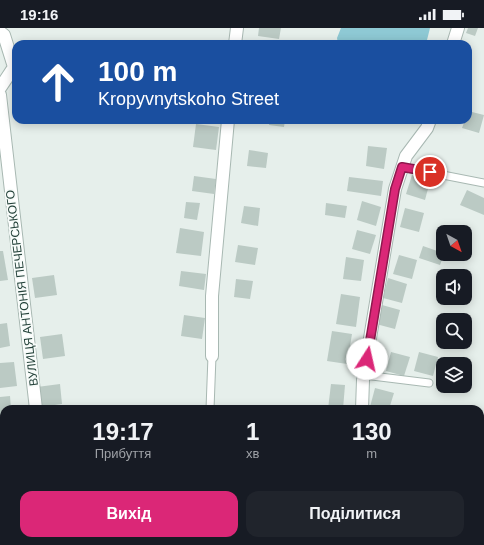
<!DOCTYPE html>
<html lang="uk">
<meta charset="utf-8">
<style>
body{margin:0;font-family:Helvetica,sans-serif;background:#20242c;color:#f1f3f6;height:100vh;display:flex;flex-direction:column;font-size:15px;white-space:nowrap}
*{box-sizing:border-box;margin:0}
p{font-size:13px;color:#9ea1a6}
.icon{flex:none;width:22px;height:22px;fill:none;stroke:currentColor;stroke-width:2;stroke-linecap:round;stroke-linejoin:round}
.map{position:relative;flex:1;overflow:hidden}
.drawer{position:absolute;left:0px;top:377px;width:484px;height:140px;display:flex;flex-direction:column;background:#171b24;border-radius:12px 12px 0 0;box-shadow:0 2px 10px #0003}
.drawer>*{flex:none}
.hud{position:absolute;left:12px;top:12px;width:460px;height:84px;border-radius:12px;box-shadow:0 2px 10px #0003;background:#1a4fa0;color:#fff;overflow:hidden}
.needle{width:26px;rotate:140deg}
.fabs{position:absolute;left:436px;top:197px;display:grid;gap:8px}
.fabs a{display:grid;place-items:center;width:36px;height:36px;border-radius:8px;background:#171b24;box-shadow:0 2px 10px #0003;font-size:20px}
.pin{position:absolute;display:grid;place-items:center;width:34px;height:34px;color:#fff;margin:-17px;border:2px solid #fff;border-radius:50%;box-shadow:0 1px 4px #0007}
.me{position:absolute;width:44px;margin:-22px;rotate:10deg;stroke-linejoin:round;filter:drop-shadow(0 0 3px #0008)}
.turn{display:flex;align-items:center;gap:14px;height:84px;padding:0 20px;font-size:18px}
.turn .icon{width:52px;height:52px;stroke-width:2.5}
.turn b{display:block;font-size:28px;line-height:34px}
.eta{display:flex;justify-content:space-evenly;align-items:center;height:68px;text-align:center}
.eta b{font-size:24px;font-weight:600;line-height:28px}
.action{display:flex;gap:8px;margin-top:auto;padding:8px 20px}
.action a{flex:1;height:46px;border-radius:12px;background:#db2777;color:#fff;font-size:16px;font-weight:600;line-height:46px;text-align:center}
.action a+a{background:#20242c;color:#f1f3f6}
.status{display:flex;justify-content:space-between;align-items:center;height:28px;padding:0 20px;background:#171b24;direction:ltr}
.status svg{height:11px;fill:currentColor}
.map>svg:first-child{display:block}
</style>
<div class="status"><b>19:16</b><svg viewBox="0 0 49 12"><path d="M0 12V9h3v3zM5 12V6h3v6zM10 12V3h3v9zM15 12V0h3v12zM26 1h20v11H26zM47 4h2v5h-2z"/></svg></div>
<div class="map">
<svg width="484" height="517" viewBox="0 0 484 517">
<rect width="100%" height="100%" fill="#e6efeb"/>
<!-- green -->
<polygon fill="#bfe0c8" points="480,415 484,415 484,517 411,517 411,513 480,513"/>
<!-- water -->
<polygon fill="#8ec9d4" points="341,0 430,0 426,16 338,16 337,10"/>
<!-- building -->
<g fill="#bbcac4">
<polygon points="259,0 281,0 279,11 258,8"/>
<polygon points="468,0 478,0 475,8 466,5"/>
<polygon points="468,83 484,87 479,105 462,100 465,92 468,92"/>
<polygon points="270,92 285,92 284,99 269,97"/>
<polygon points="196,96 219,99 216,122 193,119"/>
<polygon points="368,118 387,120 384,141 366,138"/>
<polygon points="249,122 268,125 266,140 247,138"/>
<polygon points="412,147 430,153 425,172 406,166"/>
<polygon points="194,148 216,151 214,166 192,163"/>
<polygon points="349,149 383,153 381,168 347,163"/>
<polygon points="467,162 484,170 484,187 460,177"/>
<polygon points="362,173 381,179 376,198 357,192"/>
<polygon points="186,174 200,175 197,192 184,190"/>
<polygon points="326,175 347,178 345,190 325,187"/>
<polygon points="244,178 260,180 258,198 241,195"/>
<polygon points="405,180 424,185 419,204 400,199"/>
<polygon points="180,200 204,204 201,228 176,225"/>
<polygon points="357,202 376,207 370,226 352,221"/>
<polygon points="238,217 258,220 255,237 235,234"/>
<polygon points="423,218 443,225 444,226 440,237 419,230"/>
<polygon points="0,223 3,223 8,252 0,253"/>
<polygon points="399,227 417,232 412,251 393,246"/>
<polygon points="346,229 364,232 361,253 343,251"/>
<polygon points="181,243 206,246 204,262 179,258"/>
<polygon points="54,247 57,267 35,270 32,250"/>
<polygon points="388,250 407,256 402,275 383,270"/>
<polygon points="236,251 253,253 250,271 234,269"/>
<polygon points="341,266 360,269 356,299 336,296"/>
<polygon points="382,277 400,282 395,301 376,296"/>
<polygon points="184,287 205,290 202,311 181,308"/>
<polygon points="7,295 10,318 0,320 0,296"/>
<polygon points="332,303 352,306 347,336 327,333"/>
<polygon points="62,306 65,328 43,331 40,309"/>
<polygon points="391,324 410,329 404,348 386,343"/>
<polygon points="419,324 438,329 433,348 414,343"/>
<polygon points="14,334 17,358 0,360 0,335"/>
<polygon points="60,356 62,376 40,379 37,359"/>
<polygon points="331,356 345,357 343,381 328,381"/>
<polygon points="375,360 394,365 389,381 377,381 370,379"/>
<polygon points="10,368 11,381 4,381 4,400 0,400 0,369"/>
<rect x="0" y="421" width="4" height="20"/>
<polygon points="4,501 4,513 32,513 33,517 0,517 0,502"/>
<polygon points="60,513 89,513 90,517 61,517"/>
<polygon points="374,513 395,513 394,517 373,517"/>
</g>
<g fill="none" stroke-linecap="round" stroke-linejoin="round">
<!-- lane casing -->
<g stroke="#a8b8b2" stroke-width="9">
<g id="lane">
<polyline points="402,139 484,155"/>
<polyline points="364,347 429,355"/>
<polyline points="210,381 212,328"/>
<polyline points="206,517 206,513"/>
</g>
</g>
<!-- street casing -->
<g stroke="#a8b8b2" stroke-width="14">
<g id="street">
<polyline points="0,4 4,7 14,39 0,60"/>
<polyline points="235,16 237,0"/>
<polyline points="453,16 458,0"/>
<polyline points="0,67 36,381"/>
<polyline points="212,328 212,268 228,92"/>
<polyline points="362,381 363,352 395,161 406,128 427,100 430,92"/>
<polyline points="51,513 52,517"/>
<polyline points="358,517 358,513"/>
</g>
</g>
<!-- lane -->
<use href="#lane" stroke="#fff" stroke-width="7"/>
<!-- street -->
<use href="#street" stroke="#fff" stroke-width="12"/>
</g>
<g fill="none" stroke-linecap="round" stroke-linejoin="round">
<!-- route casing -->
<g stroke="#8e194d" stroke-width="10">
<polyline id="route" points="367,331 395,161 402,139 430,144"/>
</g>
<!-- route -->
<use href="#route" stroke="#db2777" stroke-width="7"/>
</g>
<g text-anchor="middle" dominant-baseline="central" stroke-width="3.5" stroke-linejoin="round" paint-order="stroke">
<!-- street labels -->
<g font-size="12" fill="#24423a" stroke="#f7fbf9">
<text transform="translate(22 260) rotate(-97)">ВУЛИЦЯ АНТОНІЯ ПЕЧЕРСЬКОГО</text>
</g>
</g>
</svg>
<div class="fabs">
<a><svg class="needle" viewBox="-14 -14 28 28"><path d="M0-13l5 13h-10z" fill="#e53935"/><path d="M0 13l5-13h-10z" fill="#9ea1a6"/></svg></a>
<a><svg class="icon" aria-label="sound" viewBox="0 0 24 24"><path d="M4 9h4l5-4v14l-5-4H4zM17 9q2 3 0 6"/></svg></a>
<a><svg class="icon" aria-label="search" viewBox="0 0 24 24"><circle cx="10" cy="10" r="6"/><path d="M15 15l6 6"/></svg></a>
<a><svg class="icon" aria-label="layers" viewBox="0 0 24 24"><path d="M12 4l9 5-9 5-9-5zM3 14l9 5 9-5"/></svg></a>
</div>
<div class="pin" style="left:430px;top:144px;background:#d93025"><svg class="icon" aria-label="arrive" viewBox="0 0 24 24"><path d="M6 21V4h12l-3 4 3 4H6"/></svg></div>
<svg class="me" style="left:367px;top:331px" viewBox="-20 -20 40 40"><circle r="19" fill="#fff"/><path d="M0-13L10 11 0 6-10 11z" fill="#db2777"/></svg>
<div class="hud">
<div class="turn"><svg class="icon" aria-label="ahead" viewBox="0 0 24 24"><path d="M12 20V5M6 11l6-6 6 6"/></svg><div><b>100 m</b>Kropyvnytskoho Street</div></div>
</div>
<section class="drawer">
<div class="eta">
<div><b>19:17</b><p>Прибуття</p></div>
<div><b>1</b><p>хв</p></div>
<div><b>130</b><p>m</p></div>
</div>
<div class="action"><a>Вихід</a><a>Поділитися</a></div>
</section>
</div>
